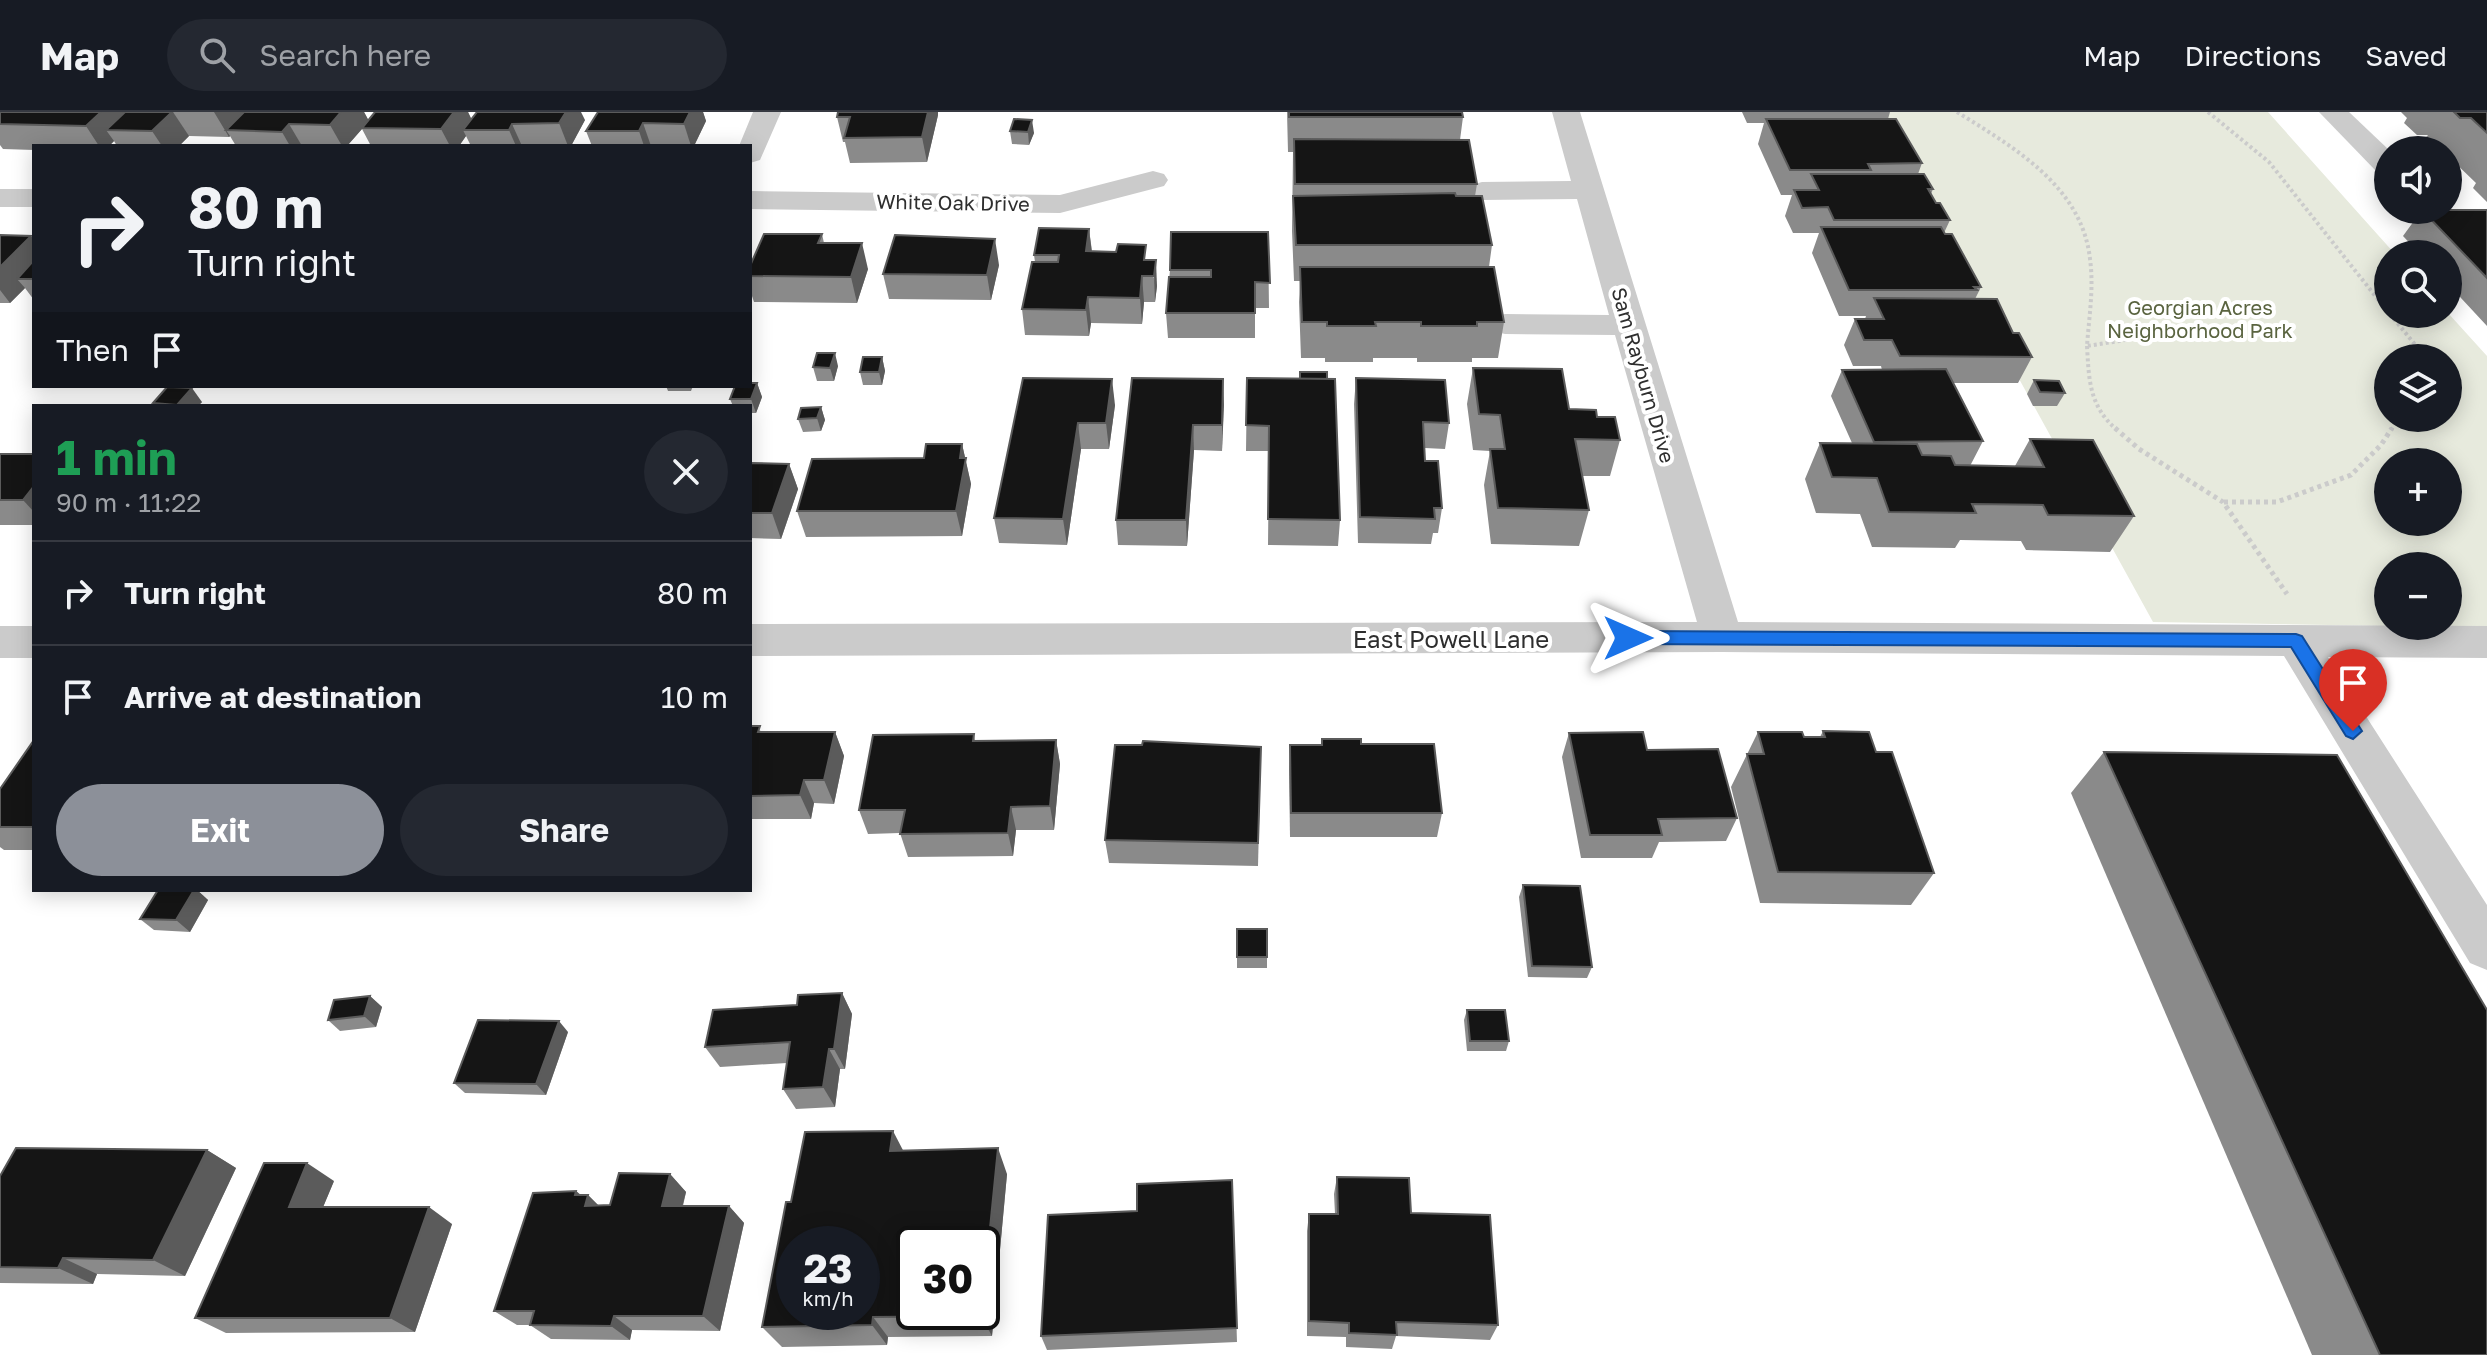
<!DOCTYPE html>
<meta charset="utf-8">
<style>
body{margin:0;font-family:"Golos Text",sans-serif;background:#242831;color:#f1f3f6;height:100vh;display:flex;flex-direction:column;font-size:30px;white-space:nowrap}
*{box-sizing:border-box;margin:0}
p{font-size:26px;color:#9ea1a6}
.icon{flex:none;width:44px;height:44px;fill:none;stroke:currentColor;stroke-width:2;stroke-linecap:round;stroke-linejoin:round}
.map{position:relative;flex:1;overflow:hidden}
.drawer{position:absolute;left:32px;top:292px;width:720px;height:488px;display:flex;flex-direction:column;background:#171b24;border-radius:0px;box-shadow:0 4px 20px #0003}
.drawer>*{flex:none}
.guide{position:absolute;left:32px;top:32px;width:720px;height:244px;border-radius:0px;box-shadow:0 4px 20px #0003;background:#171b24;color:#f1f3f6;overflow:hidden}
.controls{position:absolute;left:2374px;top:24px;display:grid;gap:16px}
.controls a{display:grid;place-items:center;width:88px;height:88px;border-radius:50%;background:#171b24;box-shadow:0 4px 20px #0003;font-size:40px}
.speed{position:absolute;left:776px;top:1114px;display:flex;gap:16px;font-size:40px;font-weight:700;text-align:center}
.speed>*{display:grid;place-content:center;width:104px;height:104px;border-radius:50%;background:#171b24;box-shadow:0 4px 20px #0003;line-height:1}
.speed small{font-size:20px;font-weight:400}
.speed .limit{border:4px solid #111;border-radius:12px;background:#fff;color:#111}
.pin{position:absolute;display:grid;place-items:center;width:68px;height:68px;color:#fff;margin:-82px -34px;border-radius:50% 50% 50% 0;rotate:-45deg;box-shadow:0 0 8px #0007}
.pin .icon{rotate:45deg}
.me{position:absolute;width:88px;margin:-44px;rotate:90deg;stroke-linejoin:round;filter:drop-shadow(0 0 6px #0008)}
.turn{display:flex;align-items:center;gap:28px;height:168px;padding:0 24px;font-size:36px}
.turn .icon{width:104px;height:104px;stroke-width:2.5}
.turn b{display:block;font-size:56px;line-height:68px}
.then{display:flex;align-items:center;height:76px;padding:0 24px;background:#0003;gap:16px;font-size:30px}
.round{display:grid;place-items:center;flex:none;width:84px;height:84px;border-radius:42px;background:#242831}
.head{display:flex;align-items:center;justify-content:space-between;height:136px;padding:0 24px}
h1{font-size:48px;font-weight:700;line-height:60px;color:#1e9e55}
.cta{display:flex;gap:16px;margin-top:auto;padding:16px 24px}
.cta a{flex:1;height:92px;border-radius:48px;background:#8c9099;color:#fff;font-size:32px;font-weight:700;line-height:92px;text-align:center}
.cta a+a{background:#242831;color:#f1f3f6}
ul{padding:0;list-style:none}
li{display:flex;align-items:center;gap:24px;height:104px;padding:0 24px;border-top:2px solid #363941}
li div{flex:1}
li b{display:block;font-size:30px}
li em{font-style:normal}
header{display:flex;align-items:center;gap:48px;box-sizing:border-box;height:112px;padding:0 40px;background:#171b24;border-bottom:2px solid #363941}
header strong{font-size:38px}
nav{display:flex;gap:44px;margin-inline-start:auto;font-size:28px}
.search{width:560px;height:72px;background:#242831;display:flex;align-items:center;gap:20px;box-sizing:border-box;padding:0 28px;border-radius:44px;color:#9ea1a6;font-size:30px}
.map>svg:first-child{display:block}
</style>
<header>
<strong>Map</strong>
<div class="search"><svg class="icon" aria-label="search" viewBox="0 0 24 24"><circle cx="10" cy="10" r="6"/><path d="M15 15l6 6"/></svg>Search here</div>
<nav><a>Map</a><a>Directions</a><a>Saved</a></nav>
</header>
<div class="map">
<svg width="2487" height="1243" viewBox="0 0 2487 1243">
<rect width="100%" height="100%" fill="#fff"/>
<!-- green -->
<path fill="#e7eadd" fill-rule="evenodd" d="M1872 0H2268L2395 142H2388V202L2448 201 2487 244V515L2448 514V454H2388V514L2153 510ZM2388 246H2448V306H2388ZM2388 350H2448V410H2388Z"/>
<g fill="none" stroke-linecap="round" stroke-linejoin="round">
<!-- path-far1 -->
<g stroke="#cbcbcb" stroke-width="4" stroke-dasharray="3 3" stroke-linecap="butt">
<path d="M1957 0C2013 35 2082 74 2090 147 2094 176 2089 205 2087 234L2151 224"/>
<polyline points="2208,0 2269,50 2388,200"/>
<polyline points="2390,202 2426,246"/>
<path d="M2087 234C2089 268 2089 294 2117 318"/>
<polyline points="2391,318 2399,306"/>
</g>
<!-- path -->
<g stroke="#cbcbcb" stroke-width="5" stroke-dasharray="4 4" stroke-linecap="butt">
<polyline points="2115,316 2139,337 2223,390 2287,482"/>
<polyline points="2224,390 2277,390 2351,363 2381,333 2392,316"/>
</g>
<!-- minor -->
<g fill="#cbcbcb" fill-rule="evenodd">
<polygon points="753,0 781,0 760,48 750,51 750,34 739,34"/>
<polygon points="1552,0 1580,0 1738,510 2487,514 2487,546 2328,545 2487,793 2487,858 2470,851 2284,544 1722,540 750,544 750,512 1697,510 1615,223 1505,222 1493,219 1488,212 1493,205 1505,202 1609,203 1577,87 1482,88 1471,85 1467,79 1471,73 1482,70 1571,69"/>
<polygon points="2319,0 2349,0 2389,38 2388,63 2377,60"/>
<polygon points="1153,59 1164,62 1168,68 1164,74 1060,101 750,97 750,79 1060,83"/>
<rect x="0" y="77" width="34" height="18"/>
<rect x="0" y="514" width="34" height="32"/>
</g>
</g>
<!-- wall -->
<g fill="#8a8a8a">
<polygon points="0,0 364,0 368,8 468,0 472,8 585,8 571,34 471,34 466,24 459,34 371,34 362,17 347,34 236,34 230,24 229,25 189,24 179,34 117,34 114,29 109,34 34,34 34,38 3,37 0,33"/>
<polygon points="598,0 703,0 706,9 694,34 592,34 586,19"/>
<polygon points="1287,0 1462,0 1463,5 1460,28 1477,72 1475,84 1492,133 1489,155 1504,210 1498,246 1472,246 1472,250 1417,250 1417,246 1373,246 1373,250 1325,250 1325,246 1301,246 1299,190 1300,169 1294,169 1292,119 1293,40 1288,40"/>
<polygon points="1742,0 1890,0 1888,7 1922,51 1918,62 1933,77 1931,82 1936,91 1950,108 1944,121 1981,175 1975,187 2013,221 2032,245 2018,271 1953,271 1983,329 1970,354 2015,354 2030,327 2134,404 2110,440 2026,438 2021,429 1960,428 1955,436 1872,435 1860,402 1816,401 1805,367 1820,331 1852,331 1831,284 1842,258 1882,258 1881,254 1853,254 1844,233 1855,207 1865,207 1866,204 1839,204 1812,141 1819,121 1793,121 1785,104 1792,83 1781,83 1758,32 1764,11 1747,11"/>
<polygon points="2401,0 2487,0 2487,90 2473,76 2476,71 2448,44 2448,38 2432,38 2423,29 2428,23 2417,23 2404,11 2407,6"/>
<polygon points="938,3 927,50 850,51 845,30 843,30 837,5"/>
<polygon points="1014,7 1034,21 1029,33 1012,32 1010,19"/>
<polygon points="2422,98 2487,98 2487,214 2448,172 2448,142 2420,142 2403,124"/>
<polygon points="1089,117 1092,139 1147,148 1157,174 1155,190 1144,190 1142,212 1091,211 1089,224 1025,223 1022,197 1035,150 1034,143"/>
<polygon points="1268,120 1269,196 1255,196 1255,226 1168,226 1166,201 1170,158"/>
<polygon points="822,122 824,131 868,157 857,191 754,190 750,178 750,154"/>
<polygon points="0,123 34,127 34,188 25,176 10,191 0,191"/>
<polygon points="999,153 991,188 889,187 883,162"/>
<polygon points="882,245 885,259 882,273 863,273 860,260"/>
<polygon points="838,254 834,269 817,269 813,255"/>
<polygon points="1473,256 1569,297 1597,305 1620,328 1610,364 1582,364 1589,398 1579,434 1491,432 1484,373 1490,339 1473,338 1467,292"/>
<polygon points="1300,260 1340,408 1338,434 1268,433 1269,339 1246,339 1247,266 1299,267"/>
<polygon points="1023,266 1115,293 1109,337 1081,337 1067,433 999,431 994,406"/>
<polygon points="1356,266 1449,311 1445,337 1425,336 1425,349 1442,396 1438,421 1433,421 1431,432 1358,431 1354,292"/>
<polygon points="1223,267 1222,339 1194,338 1187,434 1118,433 1116,408"/>
<polygon points="2034,268 2065,281 2057,294 2033,294 2027,282"/>
<polygon points="757,271 762,285 756,301 750,301 750,294 733,294 730,287"/>
<polygon points="666,274 693,274 691,279 668,279"/>
<polygon points="202,290 198,294 156,294 153,291"/>
<polygon points="821,295 825,308 821,319 803,320 798,307"/>
<polygon points="962,332 971,372 962,424 806,425 797,399 924,346"/>
<rect x="0" y="342" width="34" height="71"/>
<polygon points="750,351 789,352 798,377 781,427 750,426"/>
<polygon points="750,614 763,620 835,620 844,644 834,692 814,691 811,707 750,707"/>
<polygon points="1823,619 1876,640 1934,761 1911,793 1760,791 1731,675 1758,620 1804,625 1820,625"/>
<polygon points="1569,621 1737,706 1726,729 1659,730 1652,746 1581,746 1562,645"/>
<polygon points="974,622 975,629 1056,628 1060,652 1054,718 1016,718 1013,744 908,745 900,721 868,722 859,698"/>
<polygon points="34,628 34,738 4,738 0,735 0,677"/>
<polygon points="1361,632 1442,701 1437,725 1290,725 1289,657 1290,633"/>
<polygon points="1142,633 1261,635 1258,754 1109,751 1105,728"/>
<polygon points="2104,640 2487,1243 2312,1243 2071,681"/>
<polygon points="1523,773 1592,855 1587,866 1528,865 1519,785"/>
<polygon points="158,778 197,778 208,788 190,820 154,818 140,807"/>
<polygon points="1237,817 1267,845 1267,856 1237,856"/>
<polygon points="842,881 852,902 845,957 840,957 835,995 796,997 783,977 787,951 720,955 705,935 797,893"/>
<polygon points="370,884 382,895 376,915 340,919 328,908"/>
<polygon points="1467,898 1509,929 1506,939 1467,939 1464,908"/>
<polygon points="568,920 546,983 465,981 454,971"/>
<polygon points="207,1038 236,1056 185,1164 97,1162 93,1172 0,1171 0,1064"/>
<polygon points="903,1038 1007,1062 992,1224 888,1225 887,1233 782,1235 762,1215 791,1090"/>
<polygon points="670,1062 686,1080 683,1094 729,1094 744,1111 720,1219 632,1218 630,1228 551,1227 530,1213 517,1213 494,1199 576,1079 581,1083 588,1083 598,1093 610,1093"/>
<polygon points="1337,1065 1411,1101 1498,1213 1490,1228 1396,1224 1392,1237 1346,1235 1346,1225 1307,1224 1307,1119 1309,1102 1335,1102 1334,1082"/>
<polygon points="1232,1068 1237,1230 1047,1238 1041,1224 1137,1099"/>
<polygon points="334,1069 323,1095 452,1112 415,1220 226,1221 195,1206"/>
</g>
<!-- shaded-wall -->
<g fill="#5b5b5b">
<polygon points="101,0 129,0 106,18 114,29 109,34 99,34 86,14"/>
<polygon points="172,0 173,0 189,24 179,34 162,34 152,19"/>
<polygon points="214,0 253,0 226,18 230,24 229,25"/>
<polygon points="341,0 364,0 369,9 347,34 342,34 330,13"/>
<polygon points="451,0 468,0 474,13 463,18 466,24 459,34 450,34 441,17"/>
<polygon points="566,0 581,0 585,8 571,34 568,34 559,11"/>
<polygon points="690,0 703,0 706,9 694,34 691,34 684,12"/>
<polygon points="928,0 938,0 938,3 927,50 922,25"/>
<polygon points="1032,8 1034,21 1029,33 1028,20"/>
<polygon points="643,11 651,34 644,34 639,19"/>
<polygon points="289,12 302,34 290,34 282,20"/>
<polygon points="512,12 522,34 516,34 509,18"/>
<polygon points="1089,117 1092,142 1086,139"/>
<polygon points="31,124 34,127 34,167 17,167 25,176 10,191 0,178 0,155"/>
<polygon points="995,127 999,153 991,188 987,163"/>
<polygon points="862,131 868,157 857,191 851,165"/>
<polygon points="1156,148 1157,174 1155,190 1154,164"/>
<polygon points="1142,164 1144,190 1142,212 1140,186"/>
<polygon points="1088,185 1091,211 1089,224 1086,198"/>
<polygon points="835,241 838,254 834,269 830,256"/>
<polygon points="882,245 885,259 882,273 879,260"/>
<polygon points="1112,267 1115,293 1109,337 1106,311"/>
<polygon points="1223,267 1224,293 1222,339 1222,313"/>
<polygon points="757,271 762,285 756,301 751,287"/>
<polygon points="192,276 202,290 198,294 179,294 177,293"/>
<polygon points="821,295 825,308 821,319 817,306"/>
<polygon points="1078,311 1081,337 1067,433 1063,407"/>
<polygon points="1193,313 1194,338 1187,434 1186,408"/>
<polygon points="962,332 971,372 962,424 956,399"/>
<polygon points="789,352 798,377 781,427 772,401"/>
<polygon points="34,374 34,400 23,388"/>
<polygon points="835,620 844,644 834,692 824,668"/>
<polygon points="1056,628 1060,652 1054,718 1050,694"/>
<polygon points="804,668 814,691 811,707 800,683"/>
<polygon points="1011,695 1016,718 1013,744 1008,721"/>
<polygon points="194,778 197,778 208,788 190,820 176,808"/>
<polygon points="842,881 852,902 845,957 834,937"/>
<polygon points="370,884 382,895 376,915 364,904"/>
<polygon points="559,909 568,920 546,983 536,972"/>
<polygon points="829,937 840,957 835,995 823,975"/>
<polygon points="893,1019 906,1044 890,1039"/>
<polygon points="998,1036 1007,1062 992,1224 981,1204"/>
<polygon points="207,1038 236,1056 185,1164 153,1148"/>
<polygon points="307,1051 334,1069 316,1112 289,1095"/>
<polygon points="670,1062 686,1080 678,1111 662,1094"/>
<polygon points="576,1079 586,1088 588,1083 606,1101 604,1111 575,1083"/>
<polygon points="729,1094 744,1111 720,1219 703,1204"/>
<polygon points="429,1095 452,1112 415,1220 390,1206"/>
<polygon points="63,1146 97,1162 93,1172 58,1156"/>
<polygon points="614,1204 632,1218 630,1228 611,1214"/>
<polygon points="873,1205 888,1225 887,1233 872,1213"/>
</g>
<!-- building -->
<g fill="#151515" stroke="#5b5b5b" stroke-width="2" fill-rule="evenodd">
<polygon points="0,0 101,0 86,14 0,12"/>
<polygon points="125,0 172,0 152,19 106,18"/>
<polygon points="244,0 341,0 330,13 289,12 282,20 226,18"/>
<polygon points="375,0 454,0 441,17 362,16"/>
<polygon points="477,0 566,0 559,11 512,12 509,18 463,18"/>
<polygon points="598,0 690,0 684,12 643,11 639,19 586,19"/>
<polygon points="838,0 928,0 922,25 844,26 850,5 837,5"/>
<polygon points="1289,0 1462,0 1463,5 1289,5"/>
<polygon points="2454,0 2487,0 2487,21 2471,6 2460,6"/>
<polygon points="1014,7 1032,8 1028,20 1010,19"/>
<polygon points="1766,7 1896,7 1922,51 1868,52 1871,58 1790,58"/>
<polygon points="1294,27 1469,28 1477,72 1295,72"/>
<polygon points="1811,62 1924,62 1933,77 1928,77 1936,91 1940,91 1950,108 1834,108 1828,95 1802,96 1794,78 1819,78"/>
<polygon points="1455,81 1456,84 1482,84 1492,133 1296,133 1293,84"/>
<polygon points="2422,98 2487,98 2487,166"/>
<polygon points="1821,115 1941,115 1945,122 1952,122 1981,175 1974,175 1977,178 1849,178"/>
<polygon points="1039,116 1089,117 1086,139 1116,140 1118,132 1146,133 1144,148 1156,148 1154,164 1142,164 1140,186 1088,185 1086,198 1022,197 1032,150 1058,150 1059,143 1034,143"/>
<polygon points="1171,120 1268,120 1270,171 1255,170 1255,201 1166,201 1169,165 1211,165 1211,158 1170,158"/>
<polygon points="764,122 822,122 818,131 862,131 851,165 750,164 750,154"/>
<polygon points="0,123 31,124 0,155"/>
<polygon points="895,123 995,127 987,163 883,162"/>
<polygon points="34,148 34,167 17,167"/>
<polygon points="1300,155 1494,155 1504,210 1477,210 1477,214 1421,214 1421,210 1375,210 1376,214 1327,214 1327,210 1302,210"/>
<polygon points="1874,186 1997,187 2013,221 2019,221 2032,245 1900,244 1892,228 1864,228 1855,207 1884,207"/>
<polygon points="817,241 835,241 830,256 813,255"/>
<polygon points="863,245 882,245 879,260 860,260"/>
<polygon points="1473,256 1562,257 1569,297 1596,298 1597,305 1615,305 1620,328 1575,327 1589,398 1498,396 1490,337 1505,337 1500,303 1479,302"/>
<polygon points="1946,257 1983,329 1874,330 1842,258"/>
<rect x="1300" y="260" width="27" height="7"/>
<polygon points="1023,266 1112,267 1106,311 1078,311 1063,407 994,406"/>
<polygon points="1132,266 1223,267 1222,313 1193,313 1186,408 1116,408"/>
<polygon points="1247,266 1335,267 1340,408 1268,407 1269,314 1246,313"/>
<polygon points="1356,266 1445,268 1449,311 1423,310 1425,349 1438,349 1442,396 1434,396 1435,407 1360,405"/>
<polygon points="2034,268 2059,269 2065,281 2040,280"/>
<polygon points="750,271 757,271 751,287 730,287 735,274 750,274"/>
<polygon points="167,275 192,276 177,293 153,291"/>
<polygon points="821,295 817,306 798,307 801,296"/>
<polygon points="2030,327 2093,328 2134,404 2048,403 2043,393 1972,392 1976,401 1889,400 1877,366 1832,365 1820,331 1917,332 1922,343 1951,344 1955,353 2044,355"/>
<polygon points="926,332 962,332 960,346 966,346 956,399 797,399 812,347 924,346"/>
<polygon points="0,342 34,342 34,374 23,388 0,388"/>
<polygon points="750,351 789,352 772,401 750,401"/>
<polygon points="750,614 760,614 758,620 835,620 824,668 804,668 800,683 750,684"/>
<polygon points="1823,619 1869,620 1876,640 1892,640 1934,761 1778,760 1747,642 1764,642 1758,620 1802,620 1804,625 1825,625"/>
<polygon points="1643,620 1647,638 1718,637 1737,706 1658,707 1662,723 1590,723 1569,621"/>
<polygon points="974,622 973,629 1056,628 1050,694 1011,695 1008,721 900,722 905,698 859,698 873,623"/>
<polygon points="1322,627 1361,627 1361,632 1434,632 1442,701 1291,701 1290,633 1322,633"/>
<polygon points="34,628 34,715 0,715 0,677"/>
<polygon points="1143,629 1261,635 1258,731 1105,728 1115,633 1142,633"/>
<polygon points="2104,640 2337,643 2487,898 2487,1243 2380,1243"/>
<polygon points="1523,773 1580,774 1592,855 1532,854"/>
<polygon points="158,778 194,778 176,808 140,807"/>
<rect x="1237" y="817" width="30" height="28"/>
<polygon points="842,881 834,937 829,937 823,975 783,977 790,930 705,935 713,898 797,893 798,883"/>
<polygon points="370,884 364,904 328,908 334,888"/>
<polygon points="1467,898 1505,898 1509,929 1470,929"/>
<polygon points="478,908 559,909 536,972 454,971"/>
<path d="M893 1019 890 1039 998 1036 982 1197V1132H914V1200H982L981 1204 873 1205 872 1213 762 1215 786 1090H791L805 1020ZM794 1132H862V1200H794Z"/>
<polygon points="16,1036 207,1038 153,1148 63,1146 58,1156 0,1155 0,1064"/>
<polygon points="264,1051 307,1051 289,1095 429,1095 390,1206 195,1206"/>
<polygon points="619,1061 670,1062 662,1094 729,1094 703,1204 614,1204 611,1214 530,1213 534,1199 494,1199 533,1081 576,1079 575,1083 588,1083 585,1094 610,1093"/>
<polygon points="1337,1065 1409,1066 1411,1101 1490,1103 1498,1213 1396,1210 1397,1223 1349,1221 1349,1211 1309,1209 1309,1102 1338,1102"/>
<polygon points="1232,1068 1237,1216 1041,1224 1048,1103 1137,1099 1137,1072"/>
</g>
<!-- route -->
<polygon fill="#1a73e8" stroke="#114b97" stroke-width="2" points="1628,519 2296,522 2302,524 2362,619 2353,627 2346,624 2291,535 1628,532 1619,526"/>
<g text-anchor="middle" dominant-baseline="central" stroke-width="8" stroke-linejoin="round" paint-order="stroke">
<!-- far-street labels -->
<g font-size="20" fill="#2e2e2e" stroke="#fff">
<text transform="translate(953 90) rotate(1)">White Oak Drive</text>
<text transform="translate(1644 263) rotate(74)">Sam Rayburn Drive</text>
</g>
<!-- far-park labels -->
<g font-size="20" fill="#5a6440" stroke="#fff">
<text x="2200" y="195">Georgian Acres<tspan x="2200" dy="23">Neighborhood Park</tspan></text>
</g>
<!-- street labels -->
<g font-size="24" fill="#2e2e2e" stroke="#fff">
<text x="1451" y="526">East Powell Lane</text>
</g>
</g>
</svg>
<div class="controls">
<a><svg class="icon" aria-label="sound" viewBox="0 0 24 24"><path d="M4 9h4l5-4v14l-5-4H4zM17 9q2 3 0 6"/></svg></a>
<a><svg class="icon" aria-label="search" viewBox="0 0 24 24"><circle cx="10" cy="10" r="6"/><path d="M15 15l6 6"/></svg></a>
<a><svg class="icon" aria-label="layers" viewBox="0 0 24 24"><path d="M12 4l9 5-9 5-9-5zM3 14l9 5 9-5"/></svg></a>
<a>+</a>
<a>−</a>
</div>
<div class="speed"><div>23<small>km/h</small></div><div class="limit">30</div></div>
<div class="pin" style="left:2353px;top:619px;background:#d93025"><svg class="icon" aria-label="arrive" viewBox="0 0 24 24"><path d="M6 21V4h12l-3 4 3 4H6"/></svg></div>
<svg class="me" style="left:1628px;top:526px" viewBox="-20 -20 40 40"><path d="M0-17L14 15 0 8-14 15z" fill="#1a73e8" stroke="#fff" stroke-width="4"/></svg>
<div class="guide">
<div class="turn"><svg class="icon" aria-label="right" viewBox="0 0 24 24"><path d="M7 20v-9h11M14 6l5 5-5 5"/></svg><div><b>80 m</b>Turn right</div></div>
<div class="then">Then<svg class="icon" aria-label="arrive" viewBox="0 0 24 24"><path d="M6 21V4h12l-3 4 3 4H6"/></svg></div>
</div>
<section class="drawer">
<div class="head"><div><h1>1 min</h1><p>90 m · 11:22</p></div><a class="round"><svg class="icon" aria-label="close" viewBox="0 0 24 24"><path d="M6 6l12 12M18 6L6 18"/></svg></a></div>
<ul>
<li><svg class="icon" aria-label="right" viewBox="0 0 24 24"><path d="M7 20v-9h11M14 6l5 5-5 5"/></svg><div><b>Turn right</b></div><em>80 m</em></li>
<li><svg class="icon" aria-label="arrive" viewBox="0 0 24 24"><path d="M6 21V4h12l-3 4 3 4H6"/></svg><div><b>Arrive at destination</b></div><em>10 m</em></li>
</ul>
<div class="cta"><a>Exit</a><a>Share</a></div>
</section>
</div>
